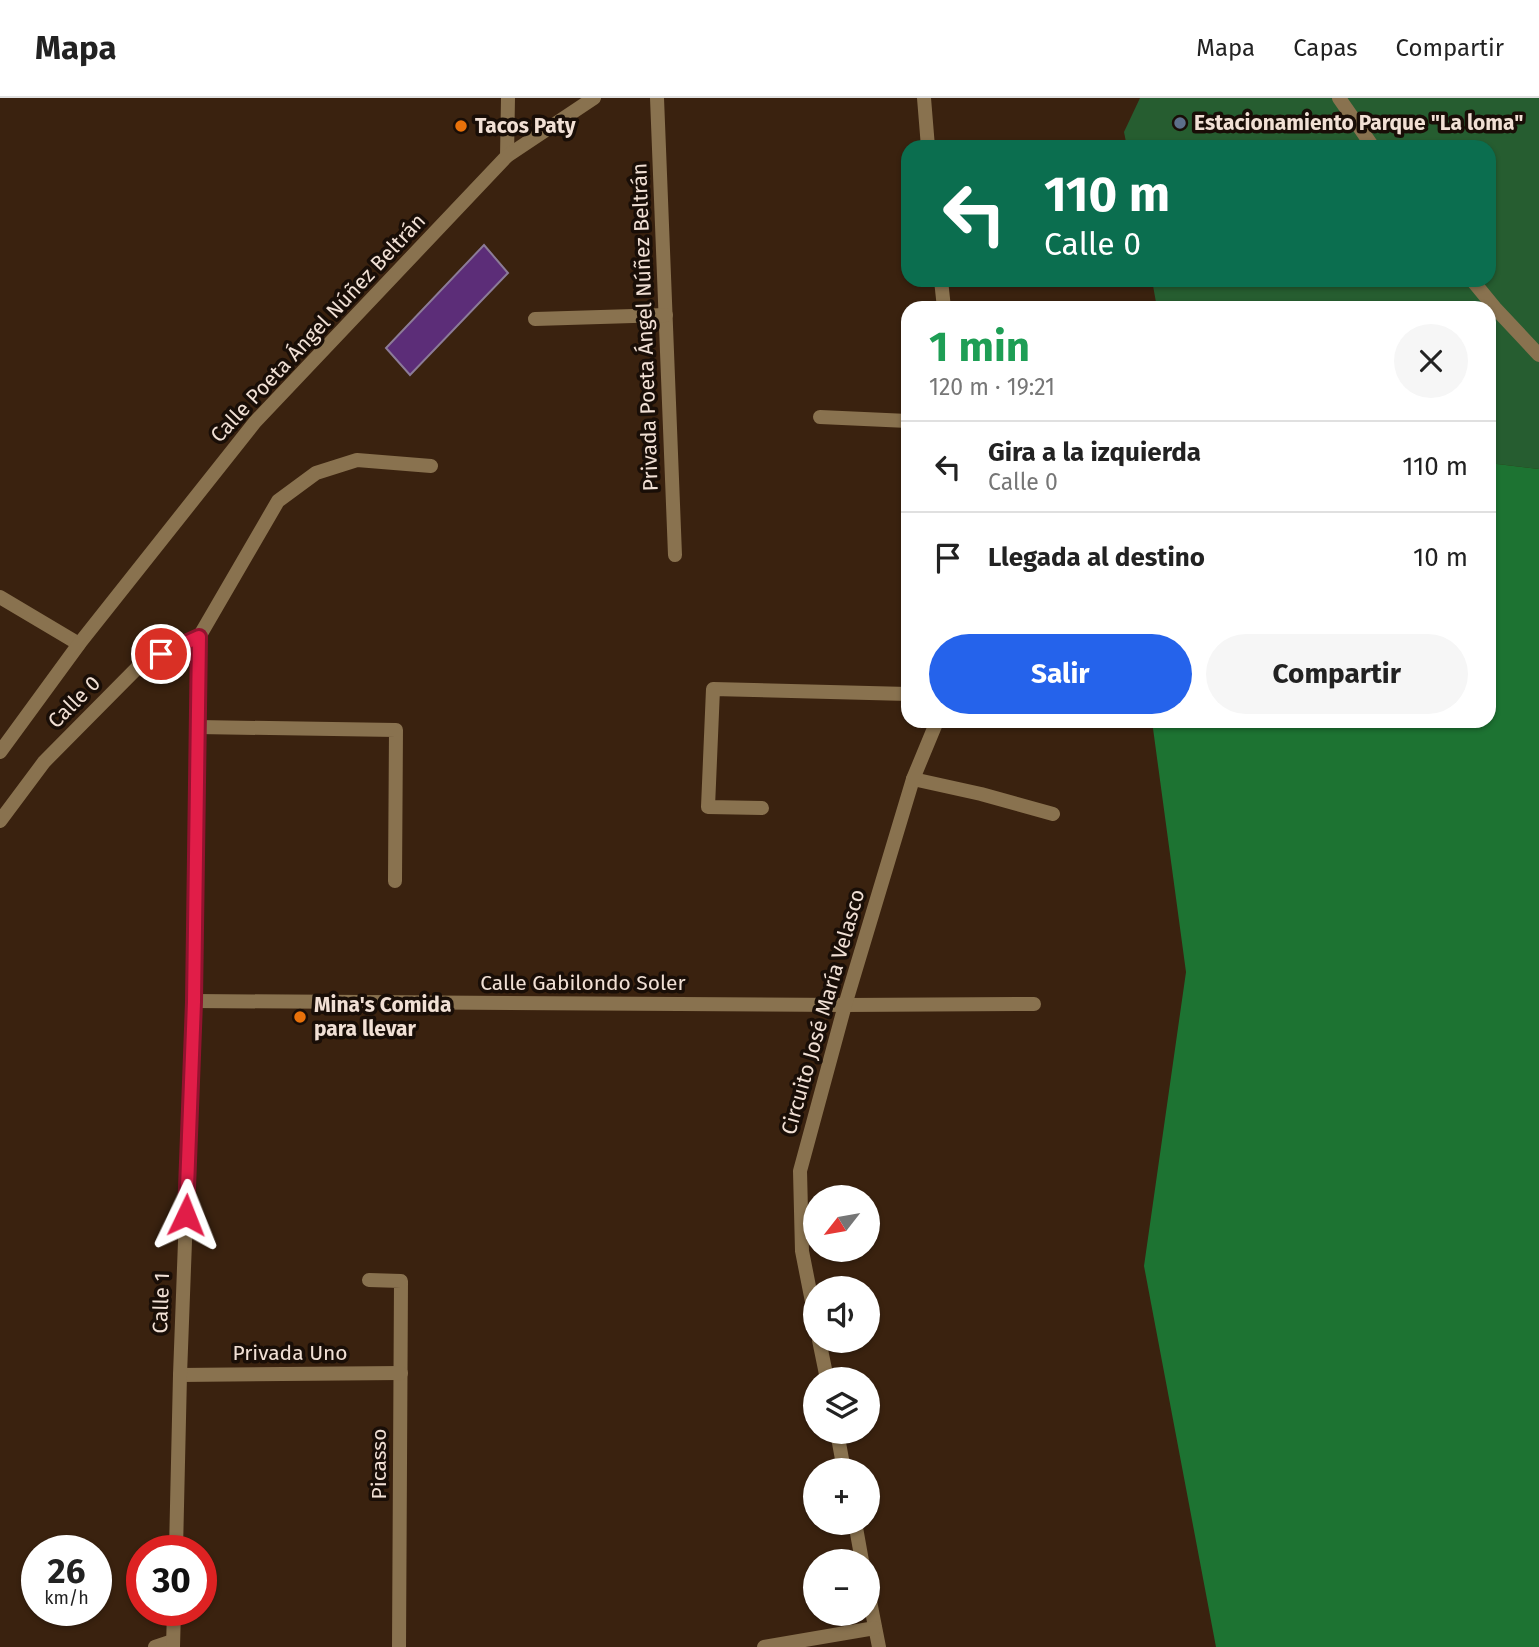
<!DOCTYPE html>
<html lang="es">
<meta charset="utf-8">
<style>
body{margin:0;font-family:"Fira Sans",sans-serif;background:#f6f6f6;color:#222;height:100vh;display:flex;flex-direction:column;font-size:26px;white-space:nowrap}
*{box-sizing:border-box;margin:0}
p{font-size:23px;color:#767676}
.icon{flex:none;width:38px;height:38px;fill:none;stroke:currentColor;stroke-width:2;stroke-linecap:round;stroke-linejoin:round}
.map{position:relative;flex:1;overflow:hidden}
.drawer{position:absolute;left:901px;top:203px;width:595px;height:427px;display:flex;flex-direction:column;background:#fff;border-radius:21px;box-shadow:0 2px 5px #0004}
.drawer>*{flex:none}
.banner{position:absolute;left:901px;top:42px;width:595px;height:147px;border-radius:21px;box-shadow:0 2px 5px #0004;background:#0b6e4f;color:#fff;overflow:hidden}
.needle{width:46px;rotate:239deg}
.fabs{position:absolute;left:803px;top:1087px;display:grid;gap:14px}
.fabs a{display:grid;place-items:center;width:77px;height:77px;border-radius:50%;background:#fff;box-shadow:0 2px 5px #0004;font-size:35px}
.speed{position:absolute;left:21px;top:1437px;display:flex;gap:14px;font-size:35px;font-weight:700;text-align:center}
.speed>*{display:grid;place-content:center;width:91px;height:91px;border-radius:50%;background:#fff;box-shadow:0 2px 5px #0004;line-height:1}
.speed small{font-size:18px;font-weight:400}
.speed .limit{border:10px solid #d22;background:#fff;color:#111}
.pin{position:absolute;display:grid;place-items:center;width:60px;height:60px;color:#fff;margin:-30px;border:4px solid #fff;border-radius:50%;box-shadow:0 2px 7px #0007}
.me{position:absolute;width:77px;margin:-38px;rotate:2deg;stroke-linejoin:round;filter:drop-shadow(0 0 5px #0008)}
.turn{display:flex;align-items:center;gap:24px;height:147px;padding:0 28px;font-size:32px}
.turn .icon{width:91px;height:91px;stroke-width:2.5}
.turn b{display:block;font-size:49px;line-height:60px}
.round{display:grid;place-items:center;flex:none;width:74px;height:74px;border-radius:37px;background:#f6f6f6}
.headline{display:flex;align-items:center;justify-content:space-between;height:119px;padding:0 28px}
h1{font-size:42px;font-weight:700;line-height:52px;color:#1e9e55}
.primary-button{display:flex;gap:14px;margin-top:auto;padding:14px 28px}
.primary-button a{flex:1;height:80px;border-radius:42px;background:#2563eb;color:#fff;font-size:28px;font-weight:700;line-height:80px;text-align:center}
.primary-button a+a{background:#f6f6f6;color:#222}
ul{padding:0;list-style:none}
li{display:flex;align-items:center;gap:21px;height:91px;padding:0 28px;border-top:2px solid #e0e0e0}
li div{flex:1}
li b{display:block;font-size:26px}
li em{font-style:normal}
header{display:flex;align-items:center;gap:42px;box-sizing:border-box;height:98px;padding:0 35px;background:#fff;border-bottom:2px solid #e0e0e0}
header strong{font-size:33px}
nav{display:flex;gap:38px;margin-inline-start:auto;font-size:24px}
.map>svg:first-child{display:block}
</style>
<header>
<strong>Mapa</strong>
<nav><a>Mapa</a><a>Capas</a><a>Compartir</a></nav>
</header>
<div class="map">
<svg width="1539" height="1549" viewBox="0 0 1539 1549">
<rect width="100%" height="100%" fill="#3a220f"/>
<!-- green -->
<polygon fill="#265d30" points="1140,0 1539,0 1539,371 1489,365 1489,210 1157,210 1152,182 1489,182 1489,49 1127,49 1124,34"/>
<!-- forest -->
<polygon fill="#1d7332" points="1489,365 1539,371 1539,1549 1216,1549 1144,1168 1186,874 1152,623 1489,623"/>
<!-- building -->
<polygon fill="#5c2d78" stroke="#8c7b98" stroke-width="2" points="484,147 508,175 410,277 386,250"/>
<g fill="none" stroke-linecap="round" stroke-linejoin="round">
<!-- service -->
<polyline stroke="#89724f" stroke-width="14" points="198,629 396,632 395,783"/>
<!-- pedestrian -->
<g stroke="#89724f" stroke-width="14">
<polyline points="1339,0 1373,49"/>
<polyline points="1472,182 1495,210 1539,257"/>
</g>
<!-- minor -->
<g stroke="#89724f" stroke-width="14">
<polyline points="657,0 675,457"/>
<polyline points="924,0 928,49"/>
<polyline points="507,58 508,0"/>
<polyline points="941,182 944,210"/>
<polyline points="535,221 666,217"/>
<polyline points="820,319 908,323"/>
<polyline points="0,499 79,546"/>
<polyline points="0,654 79,546 255,324 507,58 594,0"/>
<polyline points="913,681 981,696 1053,716"/>
<polyline points="762,710 708,709 713,591 908,596"/>
<polyline points="0,723 44,664 142,565 199,539"/>
<polyline points="194,903 845,907 1034,906"/>
<polyline points="369,1182 401,1183 399,1549"/>
<polyline points="816,1224 802,1153 800,1073 845,907 913,681 937,623"/>
<polyline points="819,1242 827,1281"/>
<polyline points="180,1277 401,1275"/>
<polyline points="837,1334 844,1372"/>
<polyline points="855,1424 862,1463"/>
<polyline points="176,1452 180,1277 194,903 199,539 278,403 316,375 357,362 431,368"/>
<polyline points="868,1493 879,1549"/>
<polyline points="155,1549 173,1543"/>
<polyline points="173,1549 174,1512"/>
<polyline points="764,1549 875,1530"/>
</g>
</g>
<g fill="none" stroke-linecap="round" stroke-linejoin="round">
<!-- route casing -->
<g stroke="#92132f" stroke-width="18">
<polyline id="route" points="161,556 199,539 194,904 186,1117"/>
</g>
<!-- route -->
<use href="#route" stroke="#e11d48" stroke-width="12"/>
</g>
<!-- markers -->
<circle fill="#5c6f8a" stroke="#190e07" stroke-width="2.5" cx="1180" cy="25" r="7"/>
<g fill="#e8710a" stroke="#190e07" stroke-width="2.5">
<circle cx="461" cy="28" r="7"/>
<circle cx="300" cy="919" r="7"/>
</g>
<g text-anchor="middle" dominant-baseline="central" stroke-width="7" stroke-linejoin="round" paint-order="stroke">
<!-- poi labels -->
<g font-size="21" font-weight="bold" fill="#f1e0d5" stroke="#190e07" text-anchor="start">
<text x="1194" y="25">Estacionamiento Parque "La loma"</text>
<text x="475" y="28">Tacos Paty</text>
<text x="314" y="907">Mina's Comida<tspan x="314" dy="24">para llevar</tspan></text>
</g>
<!-- street labels -->
<g font-size="21" fill="#f1e0d5" stroke="#190e07">
<text transform="translate(645 229) rotate(-92)">Privada Poeta Ángel Núñez Beltrán</text>
<text transform="translate(318 230) rotate(-47)">Calle Poeta Ángel Núñez Beltrán</text>
<text transform="translate(74 604) rotate(-45)">Calle 0</text>
<text x="583" y="885">Calle Gabilondo Soler</text>
<text transform="translate(823 914) rotate(-74)">Circuito José María Velasco</text>
<text transform="translate(161 1205) rotate(-88)">Calle 1</text>
<text x="290" y="1255">Privada Uno</text>
<text transform="translate(379 1366) rotate(-90)">Picasso</text>
</g>
</g>
</svg>
<div class="fabs">
<a><svg class="needle" viewBox="-14 -14 28 28"><path d="M0-13l5 13h-10z" fill="#e53935"/><path d="M0 13l5-13h-10z" fill="#767676"/></svg></a>
<a><svg class="icon" aria-label="sound" viewBox="0 0 24 24"><path d="M4 9h4l5-4v14l-5-4H4zM17 9q2 3 0 6"/></svg></a>
<a><svg class="icon" aria-label="layers" viewBox="0 0 24 24"><path d="M12 4l9 5-9 5-9-5zM3 14l9 5 9-5"/></svg></a>
<a>+</a>
<a>−</a>
</div>
<div class="speed"><div>26<small>km/h</small></div><div class="limit">30</div></div>
<div class="pin" style="left:161px;top:556px;background:#d93025"><svg class="icon" aria-label="arrive" viewBox="0 0 24 24"><path d="M6 21V4h12l-3 4 3 4H6"/></svg></div>
<svg class="me" style="left:186px;top:1117px" viewBox="-20 -20 40 40"><path d="M0-17L14 15 0 8-14 15z" fill="#e11d48" stroke="#fff" stroke-width="4"/></svg>
<div class="banner">
<div class="turn"><svg class="icon" aria-label="left" viewBox="0 0 24 24"><path d="M17 20v-9H6M10 6l-5 5 5 5"/></svg><div><b>110 m</b>Calle 0</div></div>
</div>
<section class="drawer">
<div class="headline"><div><h1>1 min</h1><p>120 m · 19:21</p></div><a class="round"><svg class="icon" aria-label="close" viewBox="0 0 24 24"><path d="M6 6l12 12M18 6L6 18"/></svg></a></div>
<ul>
<li><svg class="icon" aria-label="left" viewBox="0 0 24 24"><path d="M17 20v-9H6M10 6l-5 5 5 5"/></svg><div><b>Gira a la izquierda</b><p>Calle 0</p></div><em>110 m</em></li>
<li><svg class="icon" aria-label="arrive" viewBox="0 0 24 24"><path d="M6 21V4h12l-3 4 3 4H6"/></svg><div><b>Llegada al destino</b></div><em>10 m</em></li>
</ul>
<div class="primary-button"><a>Salir</a><a>Compartir</a></div>
</section>
</div>
